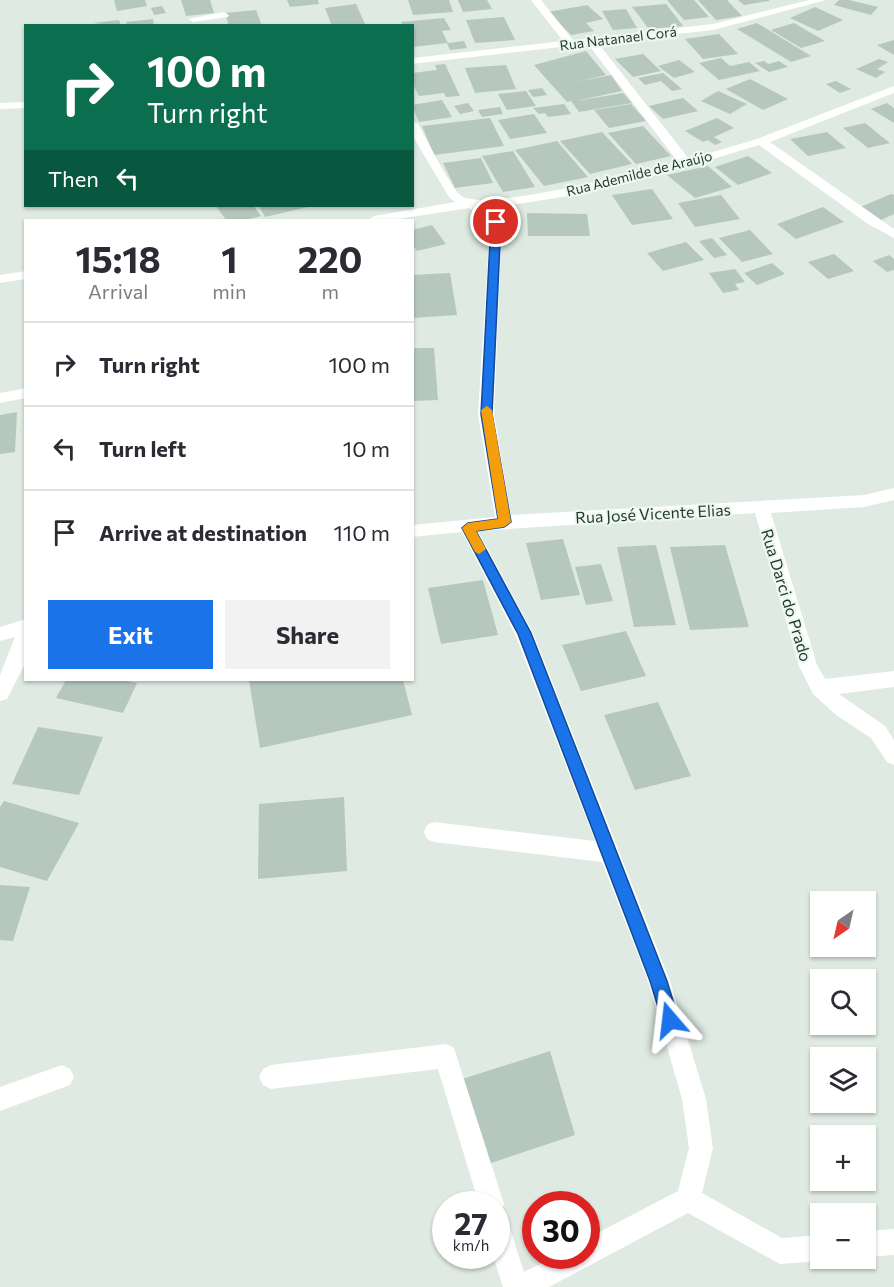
<!DOCTYPE html>
<meta charset="utf-8">
<style>
body{margin:0;font-family:Commissioner,sans-serif;background:#f2f2f3;color:#2b2b33;height:100vh;display:flex;flex-direction:column;font-size:22px;white-space:nowrap}
*{box-sizing:border-box;margin:0}
p{font-size:20px;color:#7c7c81}
.icon{flex:none;width:33px;height:33px;fill:none;stroke:currentColor;stroke-width:2;stroke-linecap:round;stroke-linejoin:round}
.map{position:relative;flex:1;overflow:hidden}
.sheet{position:absolute;left:24px;top:219px;width:390px;height:462px;display:flex;flex-direction:column;background:#fff;border-radius:0px;box-shadow:0 2px 4px #0004}
.sheet>*{flex:none}
.banner{position:absolute;left:24px;top:24px;width:390px;height:183px;border-radius:0px;box-shadow:0 2px 4px #0004;background:#0b6e4f;color:#fff;overflow:hidden}
.needle{width:39px;rotate:214deg}
.buttons{position:absolute;left:810px;top:891px;display:grid;gap:12px}
.buttons a{display:grid;place-items:center;width:66px;height:66px;border-radius:0px;background:#fff;box-shadow:0 2px 4px #0004;font-size:30px}
.speed{position:absolute;left:432px;top:1191px;display:flex;gap:12px;font-size:30px;font-weight:700;text-align:center}
.speed>*{display:grid;place-content:center;width:78px;height:78px;border-radius:50%;background:#fff;box-shadow:0 2px 4px #0004;line-height:1}
.speed small{font-size:15px;font-weight:400}
.speed .limit{border:9px solid #d22;background:#fff;color:#111}
.pin{position:absolute;display:grid;place-items:center;width:51px;height:51px;color:#fff;margin:-26px;border:3px solid #fff;border-radius:50%;box-shadow:0 2px 6px #0007}
.me{position:absolute;width:66px;margin:-33px;rotate:343deg;stroke-linejoin:round;filter:drop-shadow(0 0 4px #0008)}
.turn{display:flex;align-items:center;gap:21px;height:126px;padding:0 24px;font-size:27px}
.turn .icon{width:78px;height:78px;stroke-width:2.5}
.turn b{display:block;font-size:42px;line-height:51px}
.then{display:flex;align-items:center;height:57px;padding:0 24px;background:#0003;gap:12px;font-size:22px}
.eta{display:flex;justify-content:space-evenly;align-items:center;height:102px;text-align:center}
.eta b{font-size:36px;font-weight:700;line-height:42px}
.button{display:flex;gap:12px;margin-top:auto;padding:12px 24px}
.button a{flex:1;height:69px;border-radius:0px;background:#1a73e8;color:#fff;font-size:24px;font-weight:700;line-height:69px;text-align:center}
.button a+a{background:#f2f2f3;color:#2b2b33}
ul{padding:0;list-style:none}
li{display:flex;align-items:center;gap:18px;height:84px;padding:0 24px;border-top:2px solid #e1e1e2}
li div{flex:1}
li b{display:block;font-size:22px}
li em{font-style:normal}
.map>svg:first-child{display:block}
</style>
<div class="map">
<svg width="894" height="1287" viewBox="0 0 894 1287">
<rect width="100%" height="100%" fill="#deeae2"/>
<!-- building -->
<g fill="#b6c8bd">
<polygon points="114,0 145,0 147,6 117,11"/>
<polygon points="181,0 210,0 214,13 186,16"/>
<polygon points="287,0 318,0 319,4 290,7"/>
<polygon points="408,0 449,0 453,12 413,15"/>
<polygon points="458,0 487,0 492,9 463,12"/>
<polygon points="667,0 694,0 709,17 684,20"/>
<polygon points="698,0 727,0 742,16 716,20"/>
<polygon points="738,0 769,0 769,1 744,5"/>
<polygon points="839,0 849,0 878,7 871,15 834,5"/>
<polygon points="356,4 365,24 332,26 325,8"/>
<polygon points="666,4 683,26 649,29 632,7"/>
<polygon points="587,5 603,19 586,23 594,31 571,35 548,12"/>
<polygon points="162,6 166,13 154,15 151,8"/>
<polygon points="815,7 843,20 818,31 790,18"/>
<polygon points="626,9 637,28 613,30 602,11"/>
<polygon points="256,10 262,26 229,26 225,13"/>
<polygon points="504,17 515,40 475,43 466,20"/>
<polygon points="444,18 451,30 442,31 448,43 464,41 467,48 450,50 447,43 413,47 412,26 403,26 401,22"/>
<polygon points="153,19 154,26 127,26 126,22"/>
<polygon points="119,20 121,26 93,23"/>
<polygon points="757,23 811,56 791,62 737,29"/>
<polygon points="794,23 825,41 801,48 771,30"/>
<polygon points="719,34 738,54 703,59 685,39"/>
<polygon points="894,40 894,55 877,45"/>
<polygon points="586,51 606,75 576,82 611,75 622,91 576,101 623,93 632,103 579,112 571,101 567,102 534,65"/>
<polygon points="643,54 661,71 633,77 615,59"/>
<polygon points="721,58 730,66 749,62 760,71 719,80 699,63"/>
<polygon points="879,59 888,62 877,69 885,72 876,78 856,69"/>
<polygon points="679,60 695,72 674,78 658,66"/>
<polygon points="764,61 768,64 779,61 788,67 769,72 755,63"/>
<polygon points="445,64 460,96 446,97 444,93 419,96 412,82 412,73 437,70 435,65"/>
<polygon points="506,65 516,89 475,93 465,68"/>
<polygon points="663,73 682,89 672,91 661,81 645,85 638,78"/>
<polygon points="750,79 788,99 763,110 726,89"/>
<polygon points="836,81 851,89 840,93 826,84"/>
<polygon points="542,88 547,95 533,97 528,90"/>
<polygon points="526,91 536,106 507,110 498,94"/>
<polygon points="718,91 747,104 730,114 701,101"/>
<polygon points="683,98 698,111 663,119 649,106"/>
<polygon points="442,100 452,117 419,122 412,105"/>
<polygon points="468,103 474,111 460,114 454,106"/>
<polygon points="887,103 894,108 894,123 871,109"/>
<polygon points="564,104 571,114 548,117 545,113 539,114 533,108"/>
<polygon points="631,104 646,121 609,128 594,110"/>
<polygon points="500,107 503,114 482,117 478,110"/>
<polygon points="534,114 547,133 510,139 498,120"/>
<polygon points="490,118 504,146 434,155 422,126"/>
<polygon points="717,118 734,128 714,137 722,142 715,145 708,140 703,142 685,131"/>
<polygon points="865,123 890,143 868,148 843,128"/>
<polygon points="643,126 671,156 636,164 608,133"/>
<polygon points="602,132 632,164 590,174 560,141"/>
<polygon points="827,132 846,148 808,156 790,139"/>
<polygon points="557,141 588,177 544,186 515,150"/>
<polygon points="513,151 535,187 503,192 482,156"/>
<polygon points="748,156 772,173 738,185 715,167"/>
<polygon points="481,158 493,183 455,188 443,163"/>
<polygon points="708,166 732,187 695,198 667,175"/>
<polygon points="652,189 673,219 632,225 612,195"/>
<polygon points="891,194 894,195 894,214 879,221 858,208"/>
<polygon points="721,195 740,219 695,227 678,203"/>
<polygon points="216,206 254,206 261,216 245,220 226,220"/>
<polygon points="259,206 312,206 265,217"/>
<polygon points="823,207 844,222 796,239 777,224"/>
<polygon points="527,213 587,214 590,236 528,236"/>
<polygon points="432,225 446,244 417,251 412,244 412,230"/>
<polygon points="750,230 773,254 742,262 719,238"/>
<polygon points="712,238 727,255 714,258 699,241"/>
<polygon points="686,242 704,260 663,271 647,253"/>
<polygon points="834,254 854,271 828,279 808,262"/>
<polygon points="889,255 894,259 894,270 887,272 873,261"/>
<polygon points="772,263 785,274 757,285 744,273"/>
<polygon points="735,269 745,282 735,284 739,290 723,293 709,273"/>
<polygon points="450,273 457,315 412,318 412,275"/>
<polygon points="412,348 434,348 438,400 412,401"/>
<polygon points="17,412 15,452 0,454 0,415"/>
<polygon points="563,539 580,595 541,600 526,543"/>
<polygon points="656,545 676,625 634,627 617,547"/>
<polygon points="725,545 749,627 690,630 670,547"/>
<polygon points="601,564 613,601 586,605 575,567"/>
<polygon points="483,580 498,635 441,644 428,588"/>
<polygon points="626,631 646,676 581,691 562,645"/>
<polygon points="66,680 120,680 137,683 123,713 56,698"/>
<polygon points="249,680 403,680 412,715 260,748"/>
<polygon points="658,702 691,776 635,790 604,715"/>
<polygon points="38,727 103,737 79,795 12,784"/>
<polygon points="344,797 347,871 258,879 259,804"/>
<polygon points="4,801 79,823 47,881 0,867 0,807"/>
<polygon points="0,885 30,887 13,941 0,940"/>
<polygon points="550,1051 575,1135 485,1165 459,1080"/>
</g>
<g fill="none" stroke-linecap="round" stroke-linejoin="round">
<!-- minor -->
<g fill="#fff" fill-rule="evenodd">
<path d="M531 0H541L573 40 713 24 809 0H826L713 30 598 43 689 159 757 139 894 86V93L770 142 894 229V238L868 224 759 145C671 172 578 200 485 207L502 222 494 414 511 515 864 495 894 488V500L864 507 771 513 817 665 825 679 894 671V687L839 694 885 726 894 740V765L887 762 871 738 836 715 813 694 799 666 755 513 478 531 533 633 670 981 706 1099 713 1148 702 1193 782 1238 820 1235V1258H826L820 1261 780 1264 688 1213 549 1287H503L493 1256H496V1204H479L438 1069 271 1089 263 1085 259 1077 263 1069 271 1065 446 1044 454 1048 504 1204 501 1211 505 1213 524 1272 556 1256H586V1239L678 1191 689 1148 682 1099 648 981 602 862 434 842 427 839 424 832 427 825 434 822 595 841 515 634 462 532 412 537V525L495 517 478 414 490 223 469 208 392 220H368L374 216 455 202 449 197 412 135V121L418 124C426 138 450 186 460 195 481 214 645 170 678 162L588 44 412 64V58L563 41Z"/>
<polygon points="224,12 229,15 228,17 193,22 188,19"/>
<polygon points="26,102 26,108 0,109 0,103"/>
<polygon points="26,271 26,279 0,283 0,275"/>
<polygon points="26,388 26,398 0,403 0,393"/>
<polygon points="26,619 26,662 7,699 0,701 0,675 15,637 0,641 0,627"/>
<polygon points="62,1065 70,1069 74,1077 70,1085 0,1111 0,1087"/>
<polygon points="894,1229 894,1255 866,1257 866,1231"/>
</g>
</g>
<!-- route -->
<polygon fill="#1a73e8" stroke="#114b97" stroke-width="1.5" points="496,220 501,222 492,414 511,522 504,527 476,531 531,633 667,981 679,1020 677,1026 670,1029 664,1026 662,1020 650,981 518,634 462,528 468,523 498,519 481,414 491,222"/>
<!-- slow -->
<polygon fill="#f59e0b" points="487,406 492,410 511,522 504,527 476,531 486,549 479,554 475,552 462,528 468,523 498,519 481,410"/>
<g text-anchor="middle" dominant-baseline="central" stroke-width="4.5" stroke-linejoin="round" paint-order="stroke">
<!-- far-street labels -->
<g font-size="14" fill="#1f3a2d" stroke="#eef7f1">
<text transform="translate(618 38) rotate(-7)">Rua Natanael Corá</text>
<text transform="translate(639 173) rotate(-14)">Rua Ademilde de Araújo</text>
</g>
<!-- street labels -->
<g font-size="16" fill="#1f3a2d" stroke="#eef7f1">
<text transform="translate(653 513) rotate(-3)">Rua José Vicente Elias</text>
<text transform="translate(787 595) rotate(73)">Rua Darci do Prado</text>
</g>
</g>
</svg>
<div class="buttons">
<a><svg class="needle" viewBox="-14 -14 28 28"><path d="M0-13l5 13h-10z" fill="#e53935"/><path d="M0 13l5-13h-10z" fill="#7c7c81"/></svg></a>
<a><svg class="icon" aria-label="search" viewBox="0 0 24 24"><circle cx="10" cy="10" r="6"/><path d="M15 15l6 6"/></svg></a>
<a><svg class="icon" aria-label="layers" viewBox="0 0 24 24"><path d="M12 4l9 5-9 5-9-5zM3 14l9 5 9-5"/></svg></a>
<a>+</a>
<a>−</a>
</div>
<div class="speed"><div>27<small>km/h</small></div><div class="limit">30</div></div>
<div class="pin" style="left:496px;top:222px;background:#d93025"><svg class="icon" aria-label="arrive" viewBox="0 0 24 24"><path d="M6 21V4h12l-3 4 3 4H6"/></svg></div>
<svg class="me" style="left:670px;top:1020px" viewBox="-20 -20 40 40"><path d="M0-17L14 15 0 8-14 15z" fill="#1a73e8" stroke="#fff" stroke-width="4"/></svg>
<div class="banner">
<div class="turn"><svg class="icon" aria-label="right" viewBox="0 0 24 24"><path d="M7 20v-9h11M14 6l5 5-5 5"/></svg><div><b>100 m</b>Turn right</div></div>
<div class="then">Then<svg class="icon" aria-label="left" viewBox="0 0 24 24"><path d="M17 20v-9H6M10 6l-5 5 5 5"/></svg></div>
</div>
<section class="sheet">
<div class="eta">
<div><b>15:18</b><p>Arrival</p></div>
<div><b>1</b><p>min</p></div>
<div><b>220</b><p>m</p></div>
</div>
<ul>
<li><svg class="icon" aria-label="right" viewBox="0 0 24 24"><path d="M7 20v-9h11M14 6l5 5-5 5"/></svg><div><b>Turn right</b></div><em>100 m</em></li>
<li><svg class="icon" aria-label="left" viewBox="0 0 24 24"><path d="M17 20v-9H6M10 6l-5 5 5 5"/></svg><div><b>Turn left</b></div><em>10 m</em></li>
<li><svg class="icon" aria-label="arrive" viewBox="0 0 24 24"><path d="M6 21V4h12l-3 4 3 4H6"/></svg><div><b>Arrive at destination</b></div><em>110 m</em></li>
</ul>
<div class="button"><a>Exit</a><a>Share</a></div>
</section>
</div>
